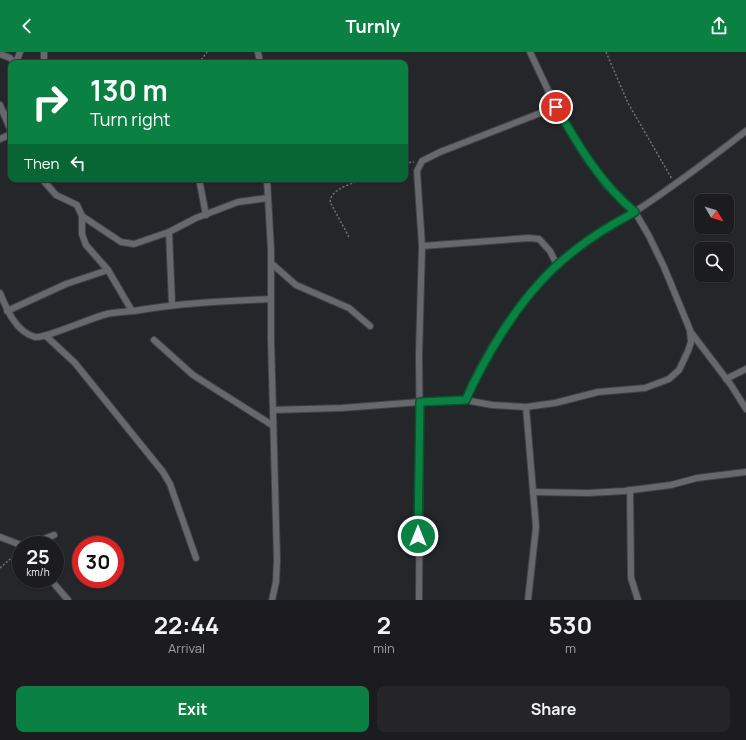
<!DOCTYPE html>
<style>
body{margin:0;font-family:Manrope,sans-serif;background:#252529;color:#f1f3f6;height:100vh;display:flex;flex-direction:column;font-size:15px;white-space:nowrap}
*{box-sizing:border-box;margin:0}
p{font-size:13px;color:#a0a1a5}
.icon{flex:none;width:22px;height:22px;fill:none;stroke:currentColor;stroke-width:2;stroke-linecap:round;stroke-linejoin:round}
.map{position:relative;height:548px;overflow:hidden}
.details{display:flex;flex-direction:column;background:#1c1c20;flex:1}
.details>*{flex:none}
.top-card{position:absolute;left:8px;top:8px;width:400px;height:122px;border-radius:8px;box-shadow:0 1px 3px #0004,0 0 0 1px #3a3a3e;background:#0b8043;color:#fff;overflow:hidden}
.needle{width:26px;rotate:128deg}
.tools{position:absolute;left:694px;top:142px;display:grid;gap:8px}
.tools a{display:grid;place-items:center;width:40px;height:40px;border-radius:8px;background:#1c1c20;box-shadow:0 1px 3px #0004,0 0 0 1px #3a3a3e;font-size:20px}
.speed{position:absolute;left:12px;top:484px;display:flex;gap:8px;font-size:20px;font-weight:700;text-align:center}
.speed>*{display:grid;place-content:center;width:52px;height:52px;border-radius:50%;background:#1c1c20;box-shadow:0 1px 3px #0004,0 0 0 1px #3a3a3e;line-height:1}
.speed small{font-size:10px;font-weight:400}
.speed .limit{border:6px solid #d22;background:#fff;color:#111}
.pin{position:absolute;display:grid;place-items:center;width:34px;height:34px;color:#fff;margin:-17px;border:2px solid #fff;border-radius:50%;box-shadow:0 1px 4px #0007}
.me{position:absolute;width:44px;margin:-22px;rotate:0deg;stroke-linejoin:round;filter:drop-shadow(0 0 3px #0008)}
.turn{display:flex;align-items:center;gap:14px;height:84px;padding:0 16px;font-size:18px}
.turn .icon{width:52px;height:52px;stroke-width:2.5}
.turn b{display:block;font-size:28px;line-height:34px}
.then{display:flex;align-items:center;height:38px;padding:0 16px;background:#0003;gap:8px;font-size:15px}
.eta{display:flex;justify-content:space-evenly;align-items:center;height:68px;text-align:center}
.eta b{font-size:24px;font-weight:700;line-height:28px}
.primary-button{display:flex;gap:8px;margin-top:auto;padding:8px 16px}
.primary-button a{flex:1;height:46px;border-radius:8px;background:#0b8043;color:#fff;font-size:16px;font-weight:700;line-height:46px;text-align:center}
.primary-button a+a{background:#252529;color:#f1f3f6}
header{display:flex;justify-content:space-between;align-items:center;height:52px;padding:0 16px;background:#0b8043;color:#fff;font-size:18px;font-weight:700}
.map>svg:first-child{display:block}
</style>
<header><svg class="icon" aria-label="back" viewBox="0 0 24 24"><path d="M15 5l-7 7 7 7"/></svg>Turnly<svg class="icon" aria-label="share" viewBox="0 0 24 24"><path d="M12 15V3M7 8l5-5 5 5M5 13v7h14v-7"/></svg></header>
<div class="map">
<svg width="746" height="548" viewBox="0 0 746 548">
<rect width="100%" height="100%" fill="#25262a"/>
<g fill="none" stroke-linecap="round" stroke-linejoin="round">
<!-- street casing -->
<g stroke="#404145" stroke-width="8">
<g id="street">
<polyline points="44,0 44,11"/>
<polyline points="258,0 260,11"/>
<polyline points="0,2 10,6 15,11"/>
<polyline points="16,11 20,0"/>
<polyline points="0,53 11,79"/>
<polyline points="7,67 11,55"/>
<polyline points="0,87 11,82"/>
<polyline points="42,127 56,143 77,153 82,164 82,182 86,193 108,218 132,259"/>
<polyline points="199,127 206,163"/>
<polyline points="267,127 271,198 271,287 277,508 276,530 272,548"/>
<polyline points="82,164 121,190 134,192 169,180 196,166 238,150 268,146"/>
<polyline points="169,180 172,252"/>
<polyline points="422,194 529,186 539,187 550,199 557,213"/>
<polyline points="271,211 296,233 349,256 370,274"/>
<path d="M0 241C7 258 16 280 35 285 44 287 93 265 107 262 116 260 125 260 134 259 180 251 225 249 271 247"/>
<polyline points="7,259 66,232 108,218"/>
<polyline points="690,279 731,333 746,357"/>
<polyline points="46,284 75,311 163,420 170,432 196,506"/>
<polyline points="154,288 193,323 272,373"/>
<polyline points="726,327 746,317"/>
<path d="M465 348C485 300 518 249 556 213 573 198 593 183 612 172 620 168 629 164 636 159 674 134 710 107 746 79"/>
<polyline points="526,355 536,475 528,548"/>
<polyline points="273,358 342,356 446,348 465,348 492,353 526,355 555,351 598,340 645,336 669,327 679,318 688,299 691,290 690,278 664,215 649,184 635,160 606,133 588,108 556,55 530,0"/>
<polyline points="630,438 631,526 638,548"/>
<polyline points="533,440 588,441 624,439 671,433 697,426 746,420"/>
<polyline points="0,485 21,493"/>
<polyline points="28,493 54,483"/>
<polyline points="50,527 68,548"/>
<polyline points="419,548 420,401 419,303 422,194 417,119 422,109 440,100 556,55"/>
</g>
</g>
<!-- path -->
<g stroke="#727376" stroke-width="1.5" stroke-dasharray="2 2" stroke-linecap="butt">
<polyline points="606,0 628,51 672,127"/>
<polyline points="199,11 207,0"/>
<polyline points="405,111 414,110"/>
<path d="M349 185 330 150C331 136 354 131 365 127"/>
<polyline points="0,516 18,500"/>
</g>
<!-- street -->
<use href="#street" stroke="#66686d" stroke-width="6"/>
</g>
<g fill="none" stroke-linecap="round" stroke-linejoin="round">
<!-- route casing -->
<g stroke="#07532c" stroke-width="10">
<path id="route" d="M418 484 420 350 466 348C473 330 483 313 492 297 530 232 568 195 635 160 600 131 579 94 556 55"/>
</g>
<!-- route -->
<use href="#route" stroke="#0b8043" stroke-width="7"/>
</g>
</svg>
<div class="tools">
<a><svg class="needle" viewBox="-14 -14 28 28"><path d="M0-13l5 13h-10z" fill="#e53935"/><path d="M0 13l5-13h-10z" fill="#a0a1a5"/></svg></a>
<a><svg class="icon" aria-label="search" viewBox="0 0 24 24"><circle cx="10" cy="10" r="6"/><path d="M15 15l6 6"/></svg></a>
</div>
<div class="speed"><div>25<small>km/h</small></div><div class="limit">30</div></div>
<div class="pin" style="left:556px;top:55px;background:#d93025"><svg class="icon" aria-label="arrive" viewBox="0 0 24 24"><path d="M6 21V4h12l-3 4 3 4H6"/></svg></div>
<svg class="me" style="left:418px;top:484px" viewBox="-20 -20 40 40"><circle r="17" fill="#0b8043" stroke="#fff" stroke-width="3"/><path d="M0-11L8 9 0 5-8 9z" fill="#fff"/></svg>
<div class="top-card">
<div class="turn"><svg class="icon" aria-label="right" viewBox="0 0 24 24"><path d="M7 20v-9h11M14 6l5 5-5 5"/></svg><div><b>130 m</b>Turn right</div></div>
<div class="then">Then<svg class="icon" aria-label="left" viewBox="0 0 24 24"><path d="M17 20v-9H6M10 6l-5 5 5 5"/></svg></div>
</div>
</div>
<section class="details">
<div class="eta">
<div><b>22:44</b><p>Arrival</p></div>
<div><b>2</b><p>min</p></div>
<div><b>530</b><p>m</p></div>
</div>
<div class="primary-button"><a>Exit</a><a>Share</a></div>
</section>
